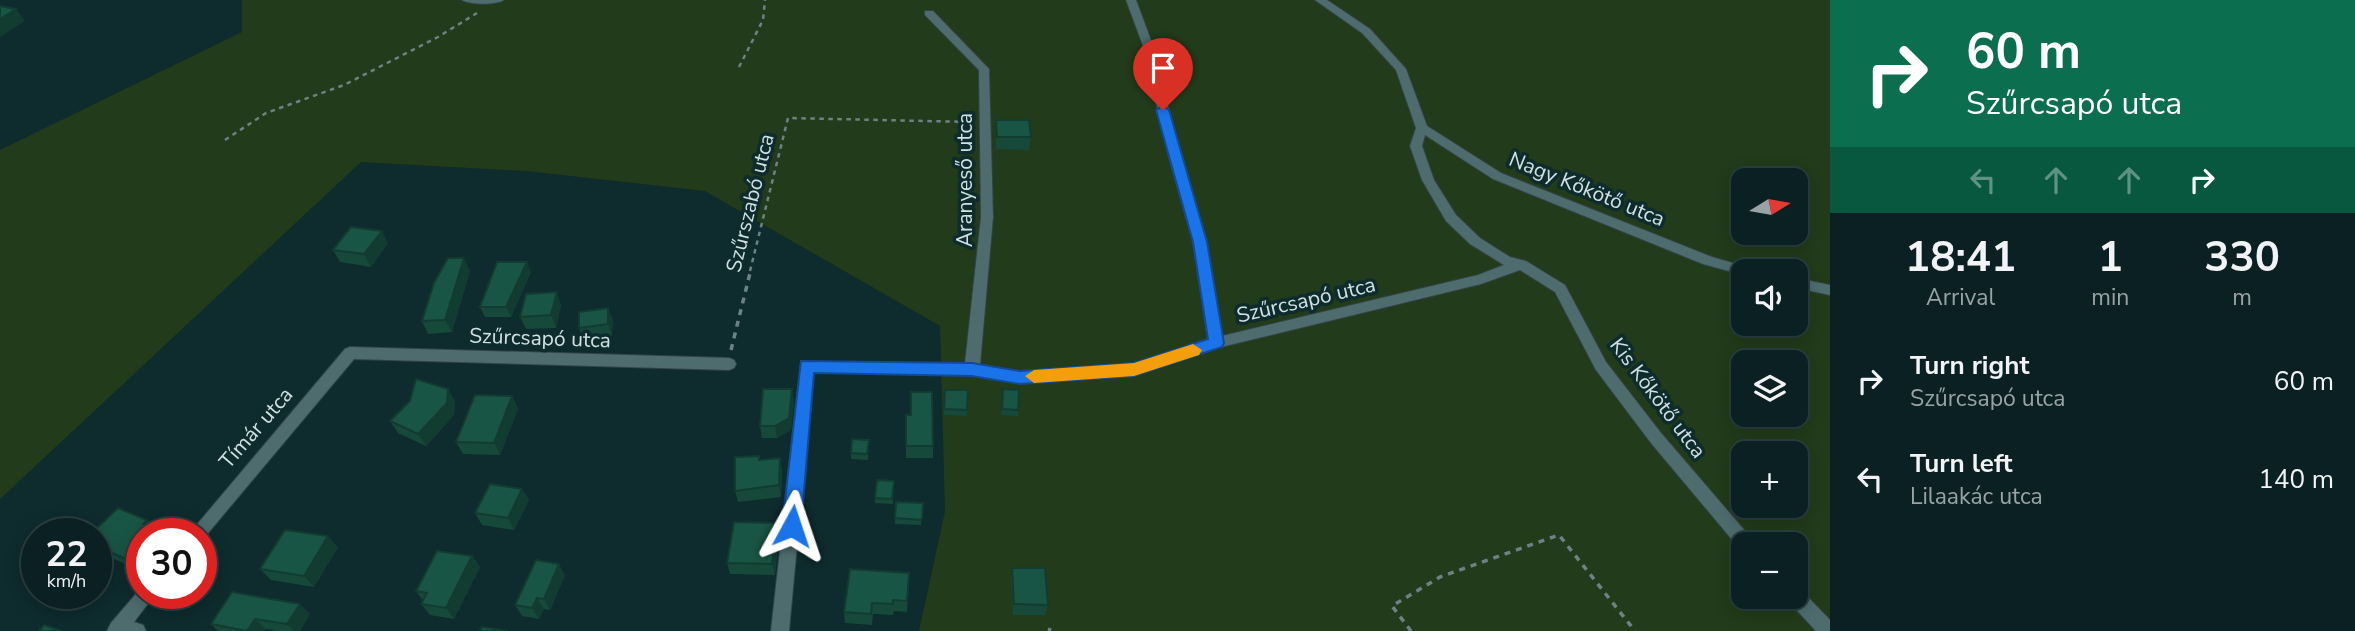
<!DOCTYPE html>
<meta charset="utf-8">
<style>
body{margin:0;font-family:"Nunito Sans",sans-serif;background:#182d2f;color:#f1f3f6;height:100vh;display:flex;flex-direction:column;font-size:26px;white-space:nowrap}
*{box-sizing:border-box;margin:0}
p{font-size:23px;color:#99a3a5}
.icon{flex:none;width:38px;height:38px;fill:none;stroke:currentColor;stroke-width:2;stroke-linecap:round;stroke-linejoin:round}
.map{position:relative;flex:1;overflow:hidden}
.details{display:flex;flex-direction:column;background:#0a2022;width:525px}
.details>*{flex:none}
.banner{background:#0b6e4f;color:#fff;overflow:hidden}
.needle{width:46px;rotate:79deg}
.tools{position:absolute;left:1731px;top:168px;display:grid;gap:14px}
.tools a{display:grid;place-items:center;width:77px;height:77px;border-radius:14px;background:#0a2022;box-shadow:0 4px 18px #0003,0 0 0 2px #2a3e40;font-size:35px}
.speed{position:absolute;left:21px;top:518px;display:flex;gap:14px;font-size:35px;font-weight:700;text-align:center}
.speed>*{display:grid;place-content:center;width:91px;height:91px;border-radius:50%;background:#0a2022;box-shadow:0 4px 18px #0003,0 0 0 2px #2a3e40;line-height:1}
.speed small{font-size:18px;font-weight:400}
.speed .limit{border:10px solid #d22;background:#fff;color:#111}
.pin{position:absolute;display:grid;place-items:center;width:60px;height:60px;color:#fff;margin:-72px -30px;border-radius:50% 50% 50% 0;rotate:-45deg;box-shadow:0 0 7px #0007}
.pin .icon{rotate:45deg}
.me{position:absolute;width:77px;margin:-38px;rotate:5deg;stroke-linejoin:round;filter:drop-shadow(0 0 5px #0008)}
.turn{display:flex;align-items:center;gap:24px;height:147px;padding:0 21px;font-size:32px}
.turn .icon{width:91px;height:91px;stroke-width:2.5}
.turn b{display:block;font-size:49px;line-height:60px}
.lanes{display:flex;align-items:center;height:66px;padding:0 21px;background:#0003;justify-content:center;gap:35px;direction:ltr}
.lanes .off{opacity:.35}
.eta{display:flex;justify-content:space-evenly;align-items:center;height:119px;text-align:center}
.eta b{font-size:42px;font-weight:700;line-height:49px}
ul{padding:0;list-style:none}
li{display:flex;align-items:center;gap:21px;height:98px;padding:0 21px}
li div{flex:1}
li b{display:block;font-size:26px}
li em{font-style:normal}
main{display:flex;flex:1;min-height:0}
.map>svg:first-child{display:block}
</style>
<main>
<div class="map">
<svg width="1830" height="631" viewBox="0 0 1830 631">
<rect width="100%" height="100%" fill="#0e2b2d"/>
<!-- green -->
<path fill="#223b1a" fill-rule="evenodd" d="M242 0H1830V631H919L945 511 940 326 705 191 526 171 361 162 0 499V150L242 32ZM1743 180H1796V233H1743ZM1743 271H1796V324H1743ZM1743 362H1796V415H1743ZM1743 453H1796V506H1743ZM1743 544H1796V597H1743Z"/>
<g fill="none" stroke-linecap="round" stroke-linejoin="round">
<!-- minor casing -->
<g stroke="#324446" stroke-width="2">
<g id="minor">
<path d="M462 0H504C495 5 471 5 462 0Z"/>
<polygon points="1126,0 1136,0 1152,43 1180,154 1207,242 1222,336 1478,275 1504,265 1470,244 1446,221 1422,180 1410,146 1416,128 1396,70 1362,33 1315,0 1327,0 1370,29 1406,69 1427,126 1501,173 1712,257 1750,268 1752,271 1743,271 1743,275 1703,264 1493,179 1425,135 1422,146 1434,180 1456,215 1480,238 1510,257 1526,261 1565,285 1606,362 1661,433 1752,539 1754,544 1743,544 1743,550 1740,549 1651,443 1596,370 1555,292 1520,270 1481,284 1217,348 1134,376 1020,383 972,375 813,372 789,631 771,631 801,362 965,363 981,217 979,70 925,15 925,11 933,11 989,69 993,217 980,365 1020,371 1134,364 1208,340 1193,242 1168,154 1142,43"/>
<polygon points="1796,278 1830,285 1830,295 1796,288"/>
<polygon points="350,347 729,358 734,360 736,364 734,368 729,370 354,359 203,539 201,540 201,534 189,534 345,349"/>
<polygon points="142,587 142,593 156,593 134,622 143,625 146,631 107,631 111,623"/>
<polygon points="1796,589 1802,591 1830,620 1830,631 1816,631 1790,603 1787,597 1796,597"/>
</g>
</g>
<!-- path-far1 -->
<g stroke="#6c8284" stroke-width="2.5" stroke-dasharray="4.5 4.5" stroke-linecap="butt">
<polyline points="739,67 763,20 765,0"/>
<polyline points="225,140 266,113 344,85 438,37 477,13"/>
<polyline points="750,271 788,118 972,122"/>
</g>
<!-- path -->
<g stroke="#6c8284" stroke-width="3.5" stroke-dasharray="6 6" stroke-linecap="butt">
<polyline points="731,350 751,269"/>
<polyline points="1049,631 1050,628"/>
<polyline points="1411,631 1392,606 1440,577 1559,535 1635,631"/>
</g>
<!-- minor -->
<use href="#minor" fill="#4e6c6e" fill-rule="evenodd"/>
</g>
<!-- wall -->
<g fill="#16493a">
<polygon points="996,120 1031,137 1029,150 996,149"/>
<polygon points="388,243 371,267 340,262 333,250"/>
<polygon points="470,271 452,332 428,334 422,321"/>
<polygon points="531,272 511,317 485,317 480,307"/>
<polygon points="561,305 556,328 526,329 520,317"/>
<polygon points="608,308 613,320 612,336 583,340 579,328"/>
<polygon points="448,389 455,402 454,415 426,446 398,433 390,421"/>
<polygon points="1003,389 1018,410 1018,416 1001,415"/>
<polygon points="945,390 968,390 967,416 944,415"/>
<polygon points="512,396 518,409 500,455 463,454 456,442"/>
<polygon points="794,402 791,430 777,438 762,438 760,426"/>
<polygon points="906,415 933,446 933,458 906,458"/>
<polygon points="869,446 868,460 851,459 851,453"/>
<polygon points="759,456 760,459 782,470 781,497 738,502 735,491"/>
<polygon points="894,481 893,504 875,503 875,498"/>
<polygon points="522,489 529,500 514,530 482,525 475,513"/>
<polygon points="923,503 921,525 895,524 895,518"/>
<polygon points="147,520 162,534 142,534 142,568 139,570 96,551 96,534"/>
<polygon points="779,534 775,575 730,574 727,563"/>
<polygon points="338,547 314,587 271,580 260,569"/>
<polygon points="472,556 480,567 454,619 430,615 421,604 423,601 416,591"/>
<polygon points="1012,568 1048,605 1045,615 1013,615 1011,579"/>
<polygon points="565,575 550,610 544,609 539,619 522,616 515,605"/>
<polygon points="909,584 907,612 894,611 893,615 873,614 872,625 845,623 844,612"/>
<polygon points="232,592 310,614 300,631 277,631 266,629 265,631 218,631 211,624"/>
</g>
<!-- shaded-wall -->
<g fill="#123c30">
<polygon points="16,9 25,21 0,37 0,19"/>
<polygon points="382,231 388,243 371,267 364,254"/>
<polygon points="464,258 470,271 452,332 445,320"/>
<polygon points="527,262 531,272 511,317 506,307"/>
<polygon points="557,292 561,305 556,328 551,315"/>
<polygon points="608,308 613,320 612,336 608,324"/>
<polygon points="448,389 455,402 454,415 426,446 418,434"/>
<polygon points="792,389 794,402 791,430 777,438 775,426"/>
<polygon points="512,396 518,409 500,455 494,443"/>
<polygon points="780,458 782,470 781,497 779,485"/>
<polygon points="522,489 529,500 514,530 508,518"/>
<polygon points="147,520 159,531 162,534 154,534 143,524"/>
<polygon points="777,523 779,534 775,575 772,564"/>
<polygon points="328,536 338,547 314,587 304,576"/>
<polygon points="142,548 142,557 137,553"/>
<polygon points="134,551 142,558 142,568 139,570 126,559"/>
<polygon points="472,556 480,567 454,619 446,608"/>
<polygon points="559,564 565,575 550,610 544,599"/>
<polygon points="537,598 544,609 539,619 532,608"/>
<polygon points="300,604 310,614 300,631 294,631 287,624"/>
<polygon points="255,619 266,629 265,631 247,631"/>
</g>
<!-- building -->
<g fill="#195544" stroke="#123c30" stroke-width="2">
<polygon points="0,6 16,9 0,19"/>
<polygon points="996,120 1029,120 1031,137 997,137"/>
<polygon points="351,227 382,231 364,254 333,250"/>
<polygon points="448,258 464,258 445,320 422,321 434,283"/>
<polygon points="497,262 527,262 506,307 480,307"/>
<polygon points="557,292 551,315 520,317 526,294"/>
<polygon points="608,308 608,324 579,328 579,312"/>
<polygon points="416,379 448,389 447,403 418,434 390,421 410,401"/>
<polygon points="763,389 792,389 789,418 775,426 760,426"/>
<polygon points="1003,389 1019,390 1018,410 1002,409"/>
<polygon points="945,390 968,390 967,410 944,409"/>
<polygon points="911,392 932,392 933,446 906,446 906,415 911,415"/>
<polygon points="475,395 512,396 494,443 456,442"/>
<polygon points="852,439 869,440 867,454 851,453"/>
<polygon points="759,456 759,460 780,458 779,485 735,491 735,457"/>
<polygon points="877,480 894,481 892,499 875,498"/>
<polygon points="490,484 522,489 508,518 475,513"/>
<polygon points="896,502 923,503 922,520 895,518"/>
<polygon points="118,508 147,520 143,524 159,531 156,534 142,534 142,548 137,553 134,551 126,559 96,546 96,534 91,534"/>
<polygon points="734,522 777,523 772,564 727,563"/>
<polygon points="285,530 328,536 304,576 260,569"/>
<polygon points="437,551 472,556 446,608 421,604 427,593 416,591"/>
<polygon points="536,560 559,564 544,599 537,598 532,608 515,605"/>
<polygon points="1012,568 1045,568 1048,605 1014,604"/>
<polygon points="850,569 909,573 907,601 893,600 893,604 872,603 871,614 844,612"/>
<polygon points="232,592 300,604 287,624 255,619 247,631 211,624"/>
<polygon points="44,625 62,631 39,631"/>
<polygon points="482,627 508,631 480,631"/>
</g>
<!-- route -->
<polygon fill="#1a73e8" stroke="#114b97" stroke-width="2" points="1163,106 1169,110 1207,242 1224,343 1222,347 1134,376 1020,384 972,376 814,373 801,526 798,532 785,532 782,526 801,361 972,363 1020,371 1134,363 1208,339 1193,242 1156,110"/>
<!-- slow -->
<polygon fill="#f59e0b" points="1193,344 1202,350 1199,355 1134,376 1034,383 1025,376 1034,370 1134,363"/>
<g text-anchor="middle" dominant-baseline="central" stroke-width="7" stroke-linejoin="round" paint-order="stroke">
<!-- street labels -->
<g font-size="21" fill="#d1e1e2" stroke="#0e2b2d">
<text transform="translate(965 180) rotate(-90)">Aranyeső utca</text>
<text transform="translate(1587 189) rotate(22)">Nagy Kőkötő utca</text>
<text transform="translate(750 203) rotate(-76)">Szűrszabó utca</text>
<text transform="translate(1306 300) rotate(-13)">Szűrcsapó utca</text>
<text transform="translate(540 338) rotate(2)">Szűrcsapó utca</text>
<text transform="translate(1658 398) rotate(53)">Kis Kőkötő utca</text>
<text transform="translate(256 428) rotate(-49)">Tímár utca</text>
</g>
</g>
</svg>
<div class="tools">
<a><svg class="needle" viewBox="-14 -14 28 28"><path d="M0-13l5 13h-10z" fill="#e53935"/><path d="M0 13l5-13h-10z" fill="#99a3a5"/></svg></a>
<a><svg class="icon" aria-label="sound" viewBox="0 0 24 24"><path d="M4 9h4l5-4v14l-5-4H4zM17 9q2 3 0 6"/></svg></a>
<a><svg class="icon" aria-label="layers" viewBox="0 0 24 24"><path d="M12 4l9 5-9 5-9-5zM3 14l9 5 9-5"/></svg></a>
<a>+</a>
<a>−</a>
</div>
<div class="speed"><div>22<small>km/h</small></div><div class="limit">30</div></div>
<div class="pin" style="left:1163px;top:110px;background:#d93025"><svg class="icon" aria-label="arrive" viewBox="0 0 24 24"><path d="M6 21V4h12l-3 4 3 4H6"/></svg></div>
<svg class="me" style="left:792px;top:526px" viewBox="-20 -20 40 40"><path d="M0-17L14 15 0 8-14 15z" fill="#1a73e8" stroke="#fff" stroke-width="4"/></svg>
</div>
<section class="details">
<div class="banner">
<div class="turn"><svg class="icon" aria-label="right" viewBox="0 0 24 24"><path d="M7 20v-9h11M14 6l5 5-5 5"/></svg><div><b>60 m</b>Szűrcsapó utca</div></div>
<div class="lanes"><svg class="icon off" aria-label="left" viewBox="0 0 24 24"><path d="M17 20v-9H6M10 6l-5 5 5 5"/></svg><svg class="icon off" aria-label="ahead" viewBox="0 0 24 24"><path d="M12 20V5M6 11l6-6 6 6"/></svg><svg class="icon off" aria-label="ahead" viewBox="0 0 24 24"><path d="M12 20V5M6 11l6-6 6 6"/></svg><svg class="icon" aria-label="right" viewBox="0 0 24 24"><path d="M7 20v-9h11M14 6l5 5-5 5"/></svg></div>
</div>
<div class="eta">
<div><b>18:41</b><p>Arrival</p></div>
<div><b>1</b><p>min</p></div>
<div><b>330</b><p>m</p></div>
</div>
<ul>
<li><svg class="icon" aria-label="right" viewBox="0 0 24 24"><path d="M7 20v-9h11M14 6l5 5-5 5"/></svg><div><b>Turn right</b><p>Szűrcsapó utca</p></div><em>60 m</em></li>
<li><svg class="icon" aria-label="left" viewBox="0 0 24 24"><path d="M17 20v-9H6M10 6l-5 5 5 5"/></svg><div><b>Turn left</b><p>Lilaakác utca</p></div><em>140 m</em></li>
</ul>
</section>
</main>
